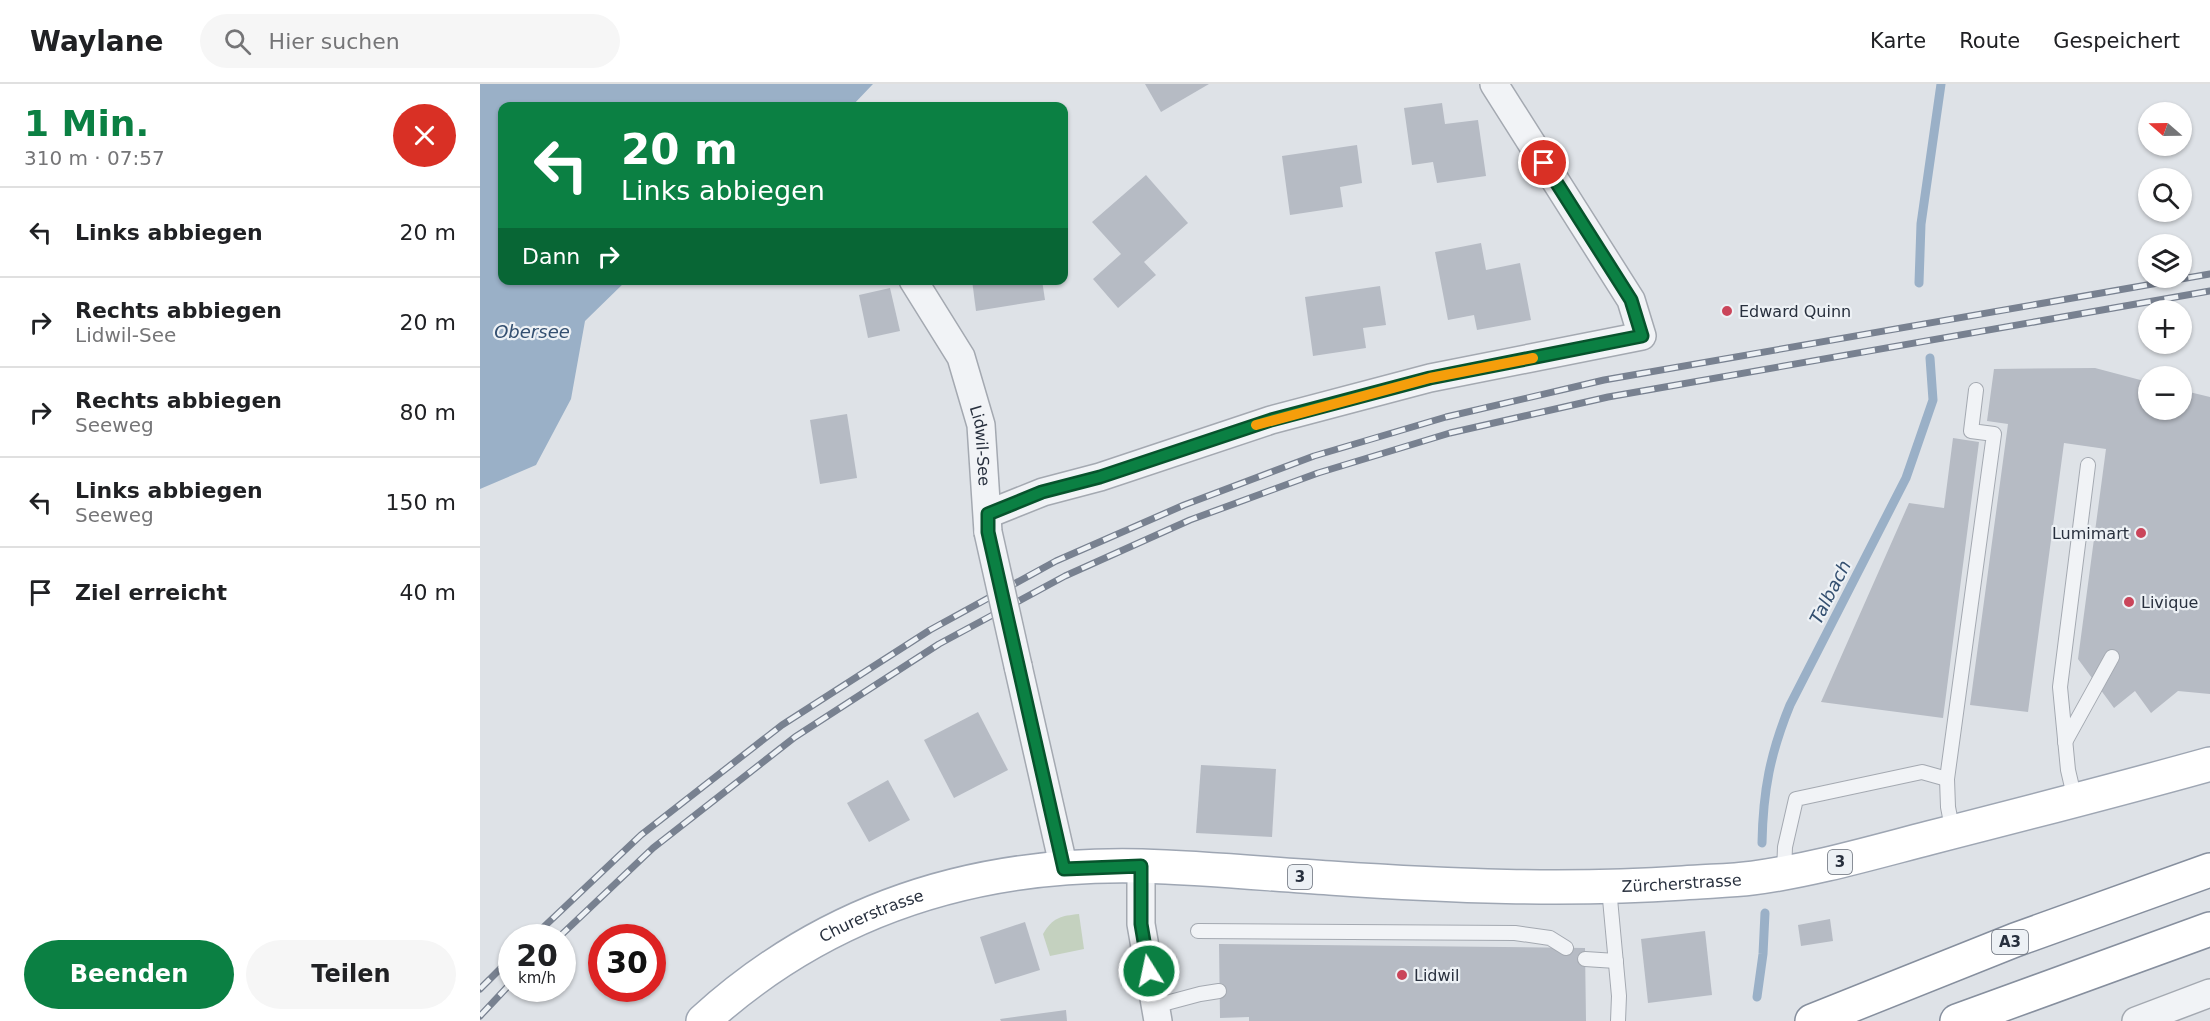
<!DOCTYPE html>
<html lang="de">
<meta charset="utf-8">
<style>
body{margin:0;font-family:"DejaVu Sans",sans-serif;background:#f6f6f6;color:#202124;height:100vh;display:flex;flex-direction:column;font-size:22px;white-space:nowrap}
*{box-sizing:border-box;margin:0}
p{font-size:20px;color:#757577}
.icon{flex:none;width:33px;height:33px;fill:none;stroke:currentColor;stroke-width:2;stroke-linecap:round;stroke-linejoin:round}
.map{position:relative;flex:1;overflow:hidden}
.drawer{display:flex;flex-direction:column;background:#fff;width:480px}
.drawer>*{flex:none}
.top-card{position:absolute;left:18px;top:18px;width:570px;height:183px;border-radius:12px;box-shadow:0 2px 4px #0004;background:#0b8043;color:#fff;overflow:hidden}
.needle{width:39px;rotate:290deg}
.tools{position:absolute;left:1658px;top:18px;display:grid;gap:12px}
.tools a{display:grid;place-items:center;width:54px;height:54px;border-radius:50%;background:#fff;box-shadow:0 2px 4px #0004;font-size:30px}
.speed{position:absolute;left:18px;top:840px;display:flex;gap:12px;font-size:30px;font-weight:700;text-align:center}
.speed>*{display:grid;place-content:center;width:78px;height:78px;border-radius:50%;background:#fff;box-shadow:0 2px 4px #0004;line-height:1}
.speed small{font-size:15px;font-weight:400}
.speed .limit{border:9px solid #d22;background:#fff;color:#111}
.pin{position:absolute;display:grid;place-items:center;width:51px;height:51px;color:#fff;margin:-26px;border:3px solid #fff;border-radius:50%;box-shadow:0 2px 6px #0007}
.me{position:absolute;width:66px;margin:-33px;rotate:350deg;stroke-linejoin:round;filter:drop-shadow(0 0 4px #0008)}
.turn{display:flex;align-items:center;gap:21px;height:126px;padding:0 24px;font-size:27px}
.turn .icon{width:78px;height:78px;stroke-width:2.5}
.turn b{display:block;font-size:42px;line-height:51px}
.then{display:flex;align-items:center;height:57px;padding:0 24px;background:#0003;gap:12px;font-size:22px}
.round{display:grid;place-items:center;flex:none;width:63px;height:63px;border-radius:32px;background:#f6f6f6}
.headline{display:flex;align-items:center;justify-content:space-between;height:102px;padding:0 24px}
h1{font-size:36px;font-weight:600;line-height:45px;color:#0b8043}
.button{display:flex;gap:12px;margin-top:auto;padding:12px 24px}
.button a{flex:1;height:69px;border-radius:36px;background:#0b8043;color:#fff;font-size:24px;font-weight:600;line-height:69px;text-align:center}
.button a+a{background:#f6f6f6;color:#202124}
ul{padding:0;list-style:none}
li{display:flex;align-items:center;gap:18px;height:90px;padding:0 24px;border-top:2px solid #e0e0e0}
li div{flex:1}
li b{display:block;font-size:22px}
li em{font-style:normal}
header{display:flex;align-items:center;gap:36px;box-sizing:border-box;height:84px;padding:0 30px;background:#fff;border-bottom:2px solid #e0e0e0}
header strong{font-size:28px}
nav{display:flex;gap:33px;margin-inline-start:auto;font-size:21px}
.search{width:420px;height:54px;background:#f6f6f6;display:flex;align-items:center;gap:15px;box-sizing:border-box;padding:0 21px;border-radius:33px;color:#757577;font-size:22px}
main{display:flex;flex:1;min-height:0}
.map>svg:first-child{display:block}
</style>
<header>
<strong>Waylane</strong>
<div class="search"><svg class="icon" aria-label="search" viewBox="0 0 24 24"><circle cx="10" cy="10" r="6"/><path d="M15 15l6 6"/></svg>Hier suchen</div>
<nav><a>Karte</a><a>Route</a><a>Gespeichert</a></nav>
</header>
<main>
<section class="drawer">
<div class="headline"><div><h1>1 Min.</h1><p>310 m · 07:57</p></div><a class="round" style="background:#d93025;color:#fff"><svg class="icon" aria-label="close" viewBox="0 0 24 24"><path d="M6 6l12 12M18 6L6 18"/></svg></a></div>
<ul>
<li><svg class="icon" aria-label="left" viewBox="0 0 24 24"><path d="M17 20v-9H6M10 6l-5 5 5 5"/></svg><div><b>Links abbiegen</b></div><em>20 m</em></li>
<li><svg class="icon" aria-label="right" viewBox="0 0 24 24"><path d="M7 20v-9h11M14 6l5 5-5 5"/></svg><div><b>Rechts abbiegen</b><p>Lidwil-See</p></div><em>20 m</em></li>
<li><svg class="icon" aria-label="right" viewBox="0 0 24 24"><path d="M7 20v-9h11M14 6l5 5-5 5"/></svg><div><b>Rechts abbiegen</b><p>Seeweg</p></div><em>80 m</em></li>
<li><svg class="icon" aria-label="left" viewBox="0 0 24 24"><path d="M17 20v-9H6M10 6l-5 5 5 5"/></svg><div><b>Links abbiegen</b><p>Seeweg</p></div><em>150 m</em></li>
<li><svg class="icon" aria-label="arrive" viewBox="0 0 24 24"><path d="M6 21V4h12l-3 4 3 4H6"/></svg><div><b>Ziel erreicht</b></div><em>40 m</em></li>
</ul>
<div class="button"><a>Beenden</a><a>Teilen</a></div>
</section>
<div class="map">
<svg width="1730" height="937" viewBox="0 0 1730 937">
<rect width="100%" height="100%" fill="#dee2e7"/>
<!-- green -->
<path fill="#c4d1bf" d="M599 830 604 865 570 872 563 850C573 833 581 832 599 830Z"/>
<!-- water -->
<polygon fill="#9ab0c7" points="0,0 393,0 372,22 22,22 22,196 146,197 105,237 91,315 56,381 0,405"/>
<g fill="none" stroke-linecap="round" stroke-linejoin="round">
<!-- stream -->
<g stroke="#9ab0c7" stroke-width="9">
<polyline points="1439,199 1441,140 1461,0"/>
<path d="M1282 759C1283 707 1290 670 1310 621L1426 394 1453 316 1450 274"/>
<polyline points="1277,913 1283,870 1285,829"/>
</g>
</g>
<!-- building -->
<g fill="#b6bbc4">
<polygon points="665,0 729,0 681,28"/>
<polygon points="962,19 965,40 998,36 1006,92 957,99 953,78 932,81 924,24"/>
<polygon points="877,61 882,99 860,103 863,123 810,131 802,72"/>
<polygon points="666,91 708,139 664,178 676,191 638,224 613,195 641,170 612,138"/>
<polygon points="1001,159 1006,186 1040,179 1051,236 997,246 994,231 968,236 955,168"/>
<polygon points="492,196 562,196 565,216 496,227"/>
<polygon points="900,202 906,241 883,244 886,264 833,272 825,213"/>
<polygon points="410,204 420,247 388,254 379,211"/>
<polygon points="1615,284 1668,298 1668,326 1701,326 1701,306 1730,313 1730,610 1698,607 1671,629 1655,607 1634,624 1598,575 1626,365 1584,359 1548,628 1490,621 1528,340 1507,337 1514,285"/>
<polygon points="367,330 377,394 340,400 330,336"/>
<polygon points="1473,354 1499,358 1463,634 1341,618 1429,419 1464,424"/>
<polygon points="498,628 528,686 474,714 444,656"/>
<polygon points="721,681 796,685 792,753 716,749"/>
<polygon points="408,696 430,736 389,758 367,719"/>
<polygon points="1350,835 1353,857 1321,862 1318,841"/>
<polygon points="545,838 560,886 515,900 500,853"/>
<polygon points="1225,847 1232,911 1168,919 1161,855"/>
<polygon points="739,860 1105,864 1106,937 769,937 769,933 740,934"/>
<polygon points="586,926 587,937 521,937 520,935"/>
</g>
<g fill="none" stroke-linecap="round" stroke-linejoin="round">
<!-- service casing -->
<g stroke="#a4a9b1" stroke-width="16">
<g id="service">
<polyline points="1585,658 1632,573"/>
<polyline points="1595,716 1588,686 1580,603 1608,381"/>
<polyline points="1473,749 1468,723 1467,695 1514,350 1491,347 1496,306"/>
<polyline points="1304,788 1305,763 1316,715 1442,688 1467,695"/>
<polyline points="1129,804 1139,912 1138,937"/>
<polyline points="718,847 1035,849 1070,854 1086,864"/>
<polyline points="1105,875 1136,877"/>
<polyline points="675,922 720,910 739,907"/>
</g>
</g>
<!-- minor casing -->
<g stroke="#a4a9b1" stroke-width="30">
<g id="minor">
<path id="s1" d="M433 196 481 273 501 341 508 448"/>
<polyline points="508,430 563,408 620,393 791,336 950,294 1162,252 1151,216 1014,0"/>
<polyline points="538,582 584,785"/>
<polyline points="661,782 661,840 678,937"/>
<polyline points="1656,937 1730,909"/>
</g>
</g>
<!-- primary casing -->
<g stroke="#9ea6b3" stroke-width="36">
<g id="primary">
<path id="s2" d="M223 937C347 824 496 778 662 782 725 784 788 790 850 794 968 802 1085 807 1203 799 1226 797 1250 797 1273 794 1333 786 1391 769 1449 754 1543 730 1637 706 1730 680"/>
</g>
</g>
<!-- motorway casing -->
<g stroke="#868f9e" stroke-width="36">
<g id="motorway">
<polyline points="1332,937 1535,856 1730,786"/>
<polyline points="1477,937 1730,845"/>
</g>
</g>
<!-- service -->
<use href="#service" stroke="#f1f3f6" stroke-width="14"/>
<!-- minor -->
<use href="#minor" stroke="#f1f3f6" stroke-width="27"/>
<!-- primary -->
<use href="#primary" stroke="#fff" stroke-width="33"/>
<!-- motorway -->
<use href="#motorway" stroke="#fff" stroke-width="33"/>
<!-- rail casing -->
<g stroke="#788190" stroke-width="7">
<g id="rail">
<polyline points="52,854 161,751 302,641 450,546 576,477 704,421 834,372 966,333 1124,296 1730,190"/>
<polyline points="78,854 173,764 315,653 459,560 585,492 710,436 838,389 970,349 1128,313 1730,207"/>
<polyline points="0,905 32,873"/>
<polyline points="0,932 32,898"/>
</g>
</g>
<!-- rail -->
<use href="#rail" stroke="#edf1f5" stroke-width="4.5" stroke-dasharray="14" stroke-linecap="butt"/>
<!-- minor-bridge casing -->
<g stroke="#a4a9b1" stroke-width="30" stroke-linecap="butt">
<polyline id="minor-bridge" points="508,448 538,582"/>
</g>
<!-- minor-bridge -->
<use href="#minor-bridge" stroke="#f1f3f6" stroke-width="27"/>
</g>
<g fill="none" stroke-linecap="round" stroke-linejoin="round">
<!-- route casing -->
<g stroke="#07532c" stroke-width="15">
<polyline id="route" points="669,887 661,840 661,782 584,785 508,448 508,430 562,408 620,393 791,336 950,294 1162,252 1151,216 1064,79"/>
</g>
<!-- route -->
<use href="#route" stroke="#0b8043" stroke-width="10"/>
<!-- slow -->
<polyline stroke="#f59e0b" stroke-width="10" points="776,341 950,294 1053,274"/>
</g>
<!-- markers -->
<g fill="#ca455a" stroke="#edf1f5" stroke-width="2">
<circle cx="1247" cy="227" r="6"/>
<circle cx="1661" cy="449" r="6"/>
<circle cx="1649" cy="518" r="6"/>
<circle cx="922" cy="891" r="6"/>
</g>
<g text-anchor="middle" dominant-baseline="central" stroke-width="4.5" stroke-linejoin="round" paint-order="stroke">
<!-- shield labels -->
<g fill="#edf1f5" stroke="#636a75" stroke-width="1.5">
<rect x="1348" y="766" width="24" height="24" rx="4.5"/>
<rect x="808" y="781" width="24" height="24" rx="4.5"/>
<rect x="1512" y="846" width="36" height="24" rx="4.5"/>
</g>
<g font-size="15" font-weight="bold" fill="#28303e">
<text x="1360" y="778">3</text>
<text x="820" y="793">3</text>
<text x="1530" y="858">A3</text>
</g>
<!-- poi labels -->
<g font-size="16" fill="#28303e" stroke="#edf1f5" text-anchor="start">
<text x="1259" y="227">Edward Quinn</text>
<text x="1649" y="449" text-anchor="end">Lumimart</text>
<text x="1661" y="518">Livique</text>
<text x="934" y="891">Lidwil</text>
</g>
<!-- street labels -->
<g font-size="16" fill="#28303e" stroke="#edf1f5">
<text stroke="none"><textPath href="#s1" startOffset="182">Lidwil-See</textPath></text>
<text stroke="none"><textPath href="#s2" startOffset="1018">Zürcherstrasse</textPath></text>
<text stroke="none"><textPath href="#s2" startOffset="200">Churerstrasse</textPath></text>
</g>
<!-- water labels -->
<g font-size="18" font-style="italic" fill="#334f70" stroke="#edf1f5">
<text x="52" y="247">Obersee</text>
<text transform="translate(1350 508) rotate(-63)">Talbach</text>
</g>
</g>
</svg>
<div class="tools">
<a><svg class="needle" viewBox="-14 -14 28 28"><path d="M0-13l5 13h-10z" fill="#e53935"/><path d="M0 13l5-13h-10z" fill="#757577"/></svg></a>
<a><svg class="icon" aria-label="search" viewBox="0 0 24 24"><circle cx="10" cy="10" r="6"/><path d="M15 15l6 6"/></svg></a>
<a><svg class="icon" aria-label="layers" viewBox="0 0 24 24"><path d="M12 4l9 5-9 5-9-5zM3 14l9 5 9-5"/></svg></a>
<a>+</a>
<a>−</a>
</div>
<div class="speed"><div>20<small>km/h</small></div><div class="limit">30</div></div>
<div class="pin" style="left:1064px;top:79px;background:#d93025"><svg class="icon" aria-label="arrive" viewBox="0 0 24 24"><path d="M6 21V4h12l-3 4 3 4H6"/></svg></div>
<svg class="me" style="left:669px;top:887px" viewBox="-20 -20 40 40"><circle r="17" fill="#0b8043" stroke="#fff" stroke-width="3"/><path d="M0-11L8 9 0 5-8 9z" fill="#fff"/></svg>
<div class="top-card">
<div class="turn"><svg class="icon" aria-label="left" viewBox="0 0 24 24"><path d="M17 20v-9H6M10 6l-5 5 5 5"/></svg><div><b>20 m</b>Links abbiegen</div></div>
<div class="then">Dann<svg class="icon" aria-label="right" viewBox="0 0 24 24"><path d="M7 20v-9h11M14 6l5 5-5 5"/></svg></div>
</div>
</div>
</main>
